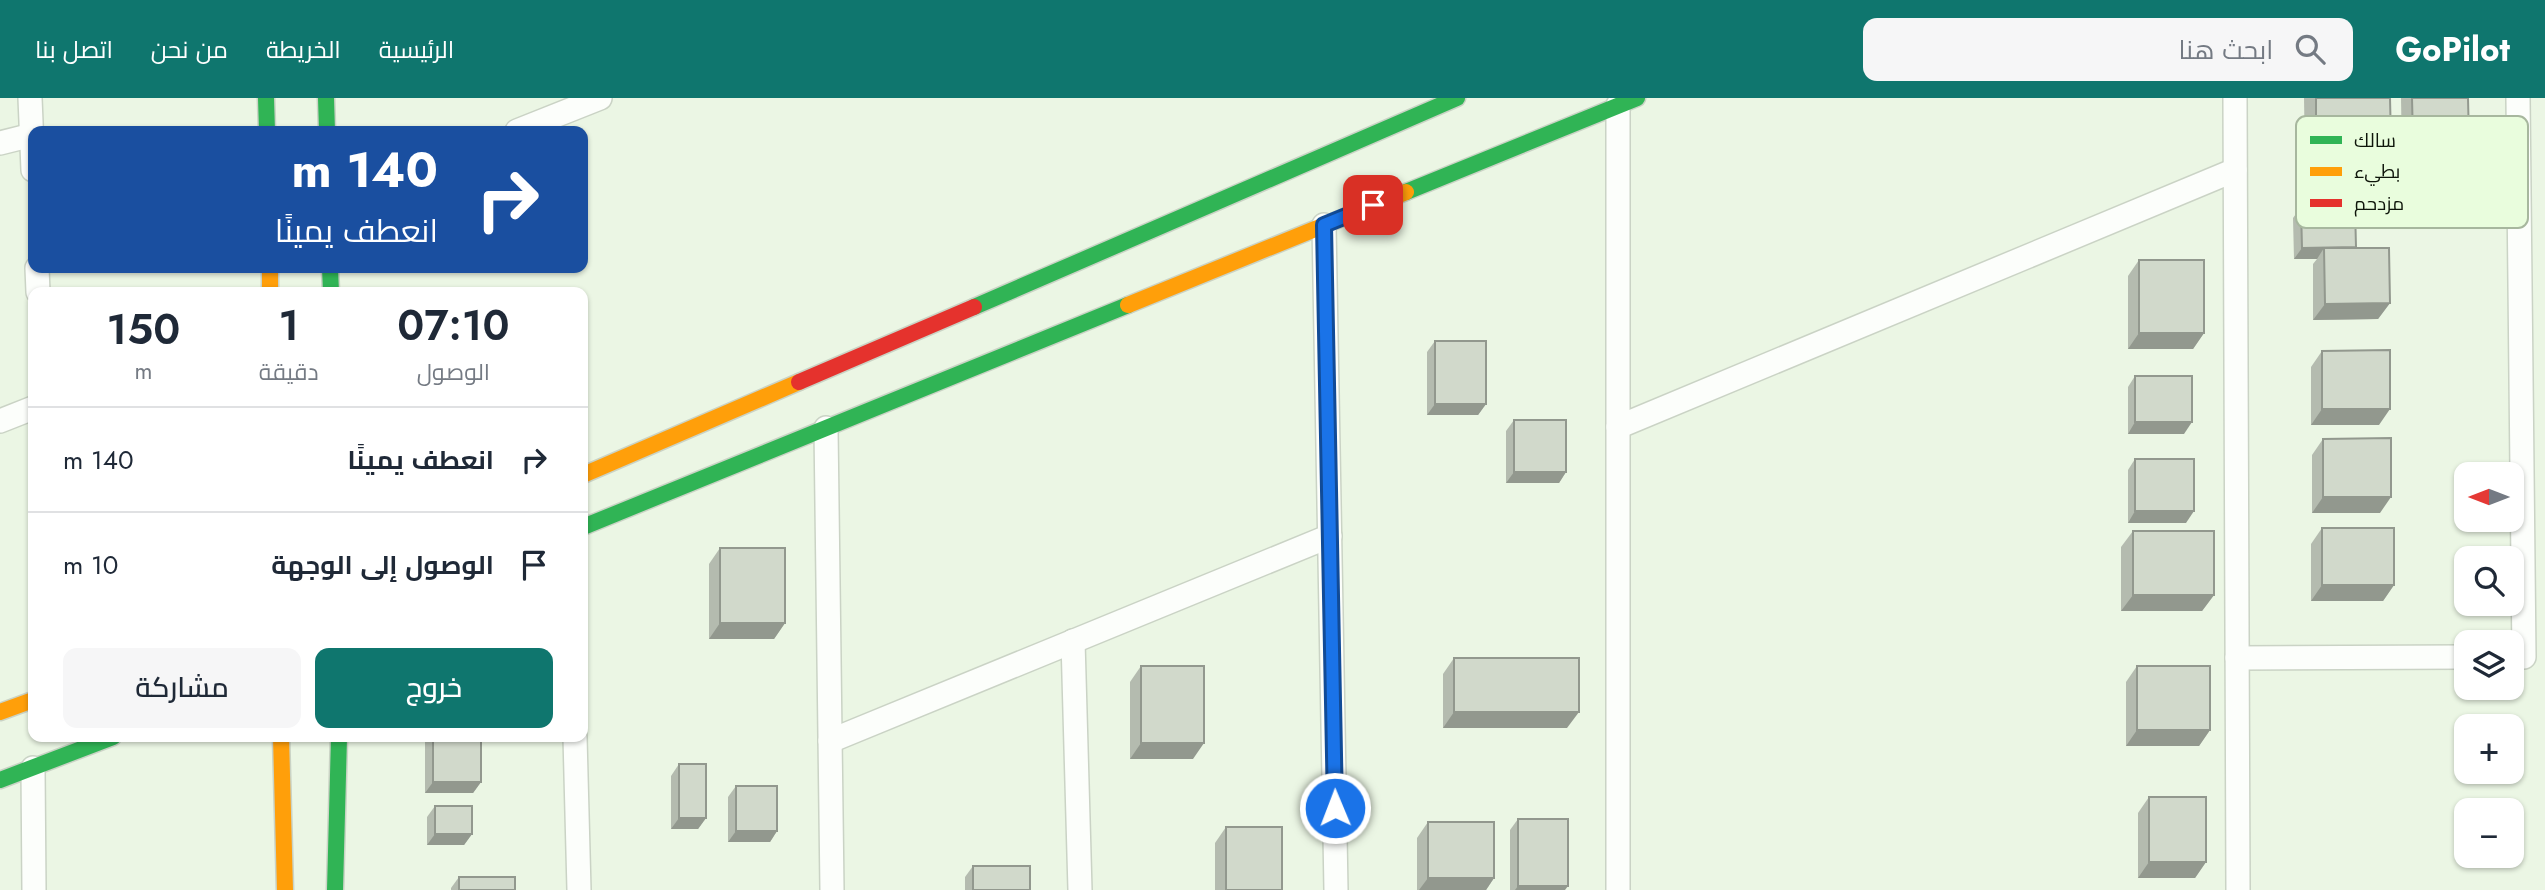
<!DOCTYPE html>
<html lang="ar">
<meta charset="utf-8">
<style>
body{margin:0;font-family:Jost,Cairo,sans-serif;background:#f6f6f7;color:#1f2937;direction:rtl;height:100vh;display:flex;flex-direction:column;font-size:26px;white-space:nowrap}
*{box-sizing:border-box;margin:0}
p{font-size:23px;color:#747a83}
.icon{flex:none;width:38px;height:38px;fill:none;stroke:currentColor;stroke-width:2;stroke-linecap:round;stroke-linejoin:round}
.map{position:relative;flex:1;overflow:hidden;direction:ltr}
.panel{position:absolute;left:28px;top:189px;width:560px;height:455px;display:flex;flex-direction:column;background:#fff;border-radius:14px;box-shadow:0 2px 5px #0004;direction:rtl}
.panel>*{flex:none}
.top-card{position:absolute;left:28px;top:28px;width:560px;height:147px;border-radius:14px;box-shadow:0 2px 5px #0004;direction:rtl;background:#1a4fa0;color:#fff;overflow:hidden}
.needle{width:46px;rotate:270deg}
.buttons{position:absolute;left:2454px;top:364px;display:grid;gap:14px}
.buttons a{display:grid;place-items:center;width:70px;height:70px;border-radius:14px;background:#fff;box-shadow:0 2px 5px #0004;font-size:35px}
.pin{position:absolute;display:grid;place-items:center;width:60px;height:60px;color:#fff;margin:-30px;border-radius:14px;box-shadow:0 4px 10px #0006}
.me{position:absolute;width:77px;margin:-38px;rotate:359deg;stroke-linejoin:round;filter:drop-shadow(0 0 5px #0008)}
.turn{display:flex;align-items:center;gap:24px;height:147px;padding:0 35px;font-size:32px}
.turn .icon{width:91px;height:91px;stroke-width:2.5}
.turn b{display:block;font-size:49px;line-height:60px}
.eta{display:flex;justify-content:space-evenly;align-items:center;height:119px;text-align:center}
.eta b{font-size:42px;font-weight:600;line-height:49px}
.button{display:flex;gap:14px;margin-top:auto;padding:14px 35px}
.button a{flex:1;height:80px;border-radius:14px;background:#0f766e;color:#fff;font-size:28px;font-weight:600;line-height:80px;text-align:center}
.button a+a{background:#f6f6f7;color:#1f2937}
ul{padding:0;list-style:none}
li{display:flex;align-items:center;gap:21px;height:105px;padding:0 35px;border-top:2px solid #e0e1e3}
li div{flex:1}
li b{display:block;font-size:26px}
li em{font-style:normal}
header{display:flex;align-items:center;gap:42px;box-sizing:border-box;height:98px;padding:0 35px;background:#0f766e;color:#fff}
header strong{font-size:33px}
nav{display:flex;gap:38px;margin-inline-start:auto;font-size:24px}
.search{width:490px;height:63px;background:#f6f6f7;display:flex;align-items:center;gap:18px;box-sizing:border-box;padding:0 24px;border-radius:14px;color:#747a83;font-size:26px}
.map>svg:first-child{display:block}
</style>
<header>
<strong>GoPilot</strong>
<div class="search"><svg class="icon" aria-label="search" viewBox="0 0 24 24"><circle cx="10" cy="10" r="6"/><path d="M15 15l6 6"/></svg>ابحث هنا</div>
<nav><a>الرئيسية</a><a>الخريطة</a><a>من نحن</a><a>اتصل بنا</a></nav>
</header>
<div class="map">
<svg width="2545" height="792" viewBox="0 0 2545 792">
<rect width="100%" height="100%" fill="#ebf6e4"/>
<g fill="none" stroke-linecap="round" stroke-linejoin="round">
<!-- street casing -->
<g stroke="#cad3c5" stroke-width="26">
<g id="street">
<polyline points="30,0 33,72"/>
<polyline points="2235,0 2238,792"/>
<polyline points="2518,0 2524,559"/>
<polyline points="1618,7 1618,792"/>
<polyline points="517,33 600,0"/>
<polyline points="0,45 32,37"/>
<polyline points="1324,127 1336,792"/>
<polyline points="37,170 38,194"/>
<polyline points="0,323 33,310"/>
<polyline points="1618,329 2235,72"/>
<polyline points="826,330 832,792"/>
<polyline points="1073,543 1080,792"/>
<polyline points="2237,560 2466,559"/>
<polyline points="575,639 579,792"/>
<polyline points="830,643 1330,438"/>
<polyline points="33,670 34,792"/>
</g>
</g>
<!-- fast casing -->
<g stroke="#cad3c5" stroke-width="19">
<g id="fast">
<polyline points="266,0 267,33"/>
<polyline points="326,0 327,33"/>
<polyline points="1406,94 1637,0"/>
<polyline points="330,170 331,194"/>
<polyline points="974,209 1457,0"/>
<polyline points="583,429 1128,207"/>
<polyline points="0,682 113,639"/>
<polyline points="335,792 339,639"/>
</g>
</g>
<!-- slow casing -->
<g stroke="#cad3c5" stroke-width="19">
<g id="slow">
<polyline points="270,170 270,194"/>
<polyline points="1128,207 1406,94"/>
<polyline points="583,377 799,284"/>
<polyline points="0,614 33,602"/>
<polyline points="281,639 285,792"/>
</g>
</g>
<!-- jam casing -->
<g stroke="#cad3c5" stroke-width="19">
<polyline id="jam" points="799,284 974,209"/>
</g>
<!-- street -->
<use href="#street" stroke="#fcfefb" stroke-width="23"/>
<!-- fast -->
<use href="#fast" stroke="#30b455" stroke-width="16"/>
<!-- slow -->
<use href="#slow" stroke="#ff9f0a" stroke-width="16"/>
<!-- jam -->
<use href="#jam" stroke="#e5322d" stroke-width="16"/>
</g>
<!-- wall -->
<g fill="#b4bbaf">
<polygon points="2304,0 2390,0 2391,42 2380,58 2305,59"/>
<polygon points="2401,0 2468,0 2457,57 2402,57"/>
<polygon points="2301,109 2356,149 2355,150 2390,205 2378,221 2313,222 2313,166 2317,161 2294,161 2293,120"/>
<polygon points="2139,162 2204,235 2193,251 2128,251 2128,178"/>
<polygon points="1435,243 1486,306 1478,317 1427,317 1427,254"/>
<polygon points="2322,253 2379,327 2311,327 2311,269"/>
<polygon points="2135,278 2184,336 2128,336 2128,289"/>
<polygon points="1514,322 1566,374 1559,385 1506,385 1506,333"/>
<polygon points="2323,341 2380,415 2312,415 2312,357"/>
<polygon points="2135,361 2186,425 2128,425 2128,372"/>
<polygon points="2322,430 2394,487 2383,503 2311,503 2311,446"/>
<polygon points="2133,433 2214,497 2202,513 2121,513 2121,449"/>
<polygon points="720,450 785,525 774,541 709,541 709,466"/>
<polygon points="1454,560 1567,630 1443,630 1443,576"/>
<polygon points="1141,568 1193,661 1130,661 1130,584"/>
<polygon points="2137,568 2210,632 2199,648 2126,648 2126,584"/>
<polygon points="425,639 481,639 481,684 473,695 425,695"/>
<polygon points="679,666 706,720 698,731 671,731 671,678"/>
<polygon points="736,688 777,733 770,744 728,744 728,699"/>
<polygon points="2149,699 2206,764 2195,780 2138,780 2138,715"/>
<polygon points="435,708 472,736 464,747 427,747 427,719"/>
<polygon points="1518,721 1565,792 1510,792 1510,732"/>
<polygon points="1428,724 1494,780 1486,792 1417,792 1417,740"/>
<polygon points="1226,729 1282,792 1215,792 1215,745"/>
<polygon points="973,768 1030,792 965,792 965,779"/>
<polygon points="459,779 515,792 451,792 451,790"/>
</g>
<!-- shaded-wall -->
<g fill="#92988e">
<polygon points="2413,41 2469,41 2457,57 2402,57"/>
<polygon points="2391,42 2380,58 2305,59 2316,43"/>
<polygon points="2356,149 2348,160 2324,150 2317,161 2294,161 2302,150"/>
<polygon points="2390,205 2378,221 2313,222 2325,206"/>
<polygon points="2139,235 2204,235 2193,251 2128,251"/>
<polygon points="1435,306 1486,306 1478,317 1427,317"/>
<polygon points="2322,311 2390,311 2379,327 2311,327"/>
<polygon points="2135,324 2192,324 2184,336 2128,336"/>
<polygon points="1514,374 1566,374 1559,385 1506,385"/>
<polygon points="2323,399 2391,399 2380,415 2312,415"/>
<polygon points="2135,413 2194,413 2186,425 2128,425"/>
<polygon points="2322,487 2394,487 2383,503 2311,503"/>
<polygon points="2133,497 2214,497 2202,513 2121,513"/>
<polygon points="720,525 785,525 774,541 709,541"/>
<polygon points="1454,614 1579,614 1567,630 1443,630"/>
<polygon points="2137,632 2210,632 2199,648 2126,648"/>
<polygon points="1141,645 1204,645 1193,661 1130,661"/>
<polygon points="433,684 481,684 473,695 425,695"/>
<polygon points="679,720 706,720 698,731 671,731"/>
<polygon points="736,733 777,733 770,744 728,744"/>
<polygon points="435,736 472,736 464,747 427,747"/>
<polygon points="2149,764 2206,764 2195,780 2138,780"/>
<polygon points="1428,780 1494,780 1486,792 1419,792"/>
<polygon points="1518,788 1568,788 1565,792 1515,792"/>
</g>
<!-- building -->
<g fill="#d1d9cb" stroke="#92988e" stroke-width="2">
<polygon points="2316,0 2390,0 2391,42 2316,43"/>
<polygon points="2412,0 2468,0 2469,41 2413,41"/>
<polygon points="2301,109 2355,109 2356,149 2302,150"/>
<polygon points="2324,150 2389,150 2390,205 2325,206"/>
<rect x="2139" y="162" width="65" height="73"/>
<rect x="1435" y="243" width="51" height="63"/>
<polygon points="2390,252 2390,311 2322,311 2322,253"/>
<rect x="2135" y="278" width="57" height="46"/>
<rect x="1514" y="322" width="52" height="52"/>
<polygon points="2391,340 2391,399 2323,399 2323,341"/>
<rect x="2135" y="361" width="59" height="52"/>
<rect x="2322" y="430" width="72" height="57"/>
<rect x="2133" y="433" width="81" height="64"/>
<rect x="720" y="450" width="65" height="75"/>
<rect x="1454" y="560" width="125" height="54"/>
<rect x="1141" y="568" width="63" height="77"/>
<rect x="2137" y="568" width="73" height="64"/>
<rect x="433" y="639" width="48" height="45"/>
<rect x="679" y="666" width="27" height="54"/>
<rect x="736" y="688" width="41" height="45"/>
<rect x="2149" y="699" width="57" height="65"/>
<rect x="435" y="708" width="37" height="28"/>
<rect x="1518" y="721" width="50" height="67"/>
<rect x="1428" y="724" width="66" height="56"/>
<rect x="1226" y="729" width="56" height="63"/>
<rect x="973" y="768" width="57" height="24"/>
<rect x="459" y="779" width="56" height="13"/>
</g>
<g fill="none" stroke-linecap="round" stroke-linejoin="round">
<!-- route casing -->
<g stroke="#114b97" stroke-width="18">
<polyline id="route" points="1335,710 1324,127 1373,107"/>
</g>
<!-- route -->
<use href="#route" stroke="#1a73e8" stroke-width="12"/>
</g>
<!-- legend -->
<rect x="2296" y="18" width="232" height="112" rx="10" fill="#e9fddd" stroke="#a7b79e" stroke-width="2"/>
<rect x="2310" y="38" width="32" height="8" fill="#30b455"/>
<rect x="2310" y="69" width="32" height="9" fill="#ff9f0a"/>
<rect x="2310" y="101" width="32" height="8" fill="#e5322d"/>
<g font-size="19" fill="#0e150a">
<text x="2354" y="49">سالك</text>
<text x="2354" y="80">بطيء</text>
<text x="2354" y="112">مزدحم</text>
</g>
</svg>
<div class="buttons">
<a><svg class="needle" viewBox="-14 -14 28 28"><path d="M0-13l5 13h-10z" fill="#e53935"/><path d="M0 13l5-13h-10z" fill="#747a83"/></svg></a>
<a><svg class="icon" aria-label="search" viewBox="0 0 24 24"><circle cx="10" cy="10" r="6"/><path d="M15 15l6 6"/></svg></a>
<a><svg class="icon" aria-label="layers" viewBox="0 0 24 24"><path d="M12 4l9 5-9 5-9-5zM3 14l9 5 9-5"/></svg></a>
<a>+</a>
<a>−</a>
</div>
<div class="pin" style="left:1373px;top:107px;background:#d93025"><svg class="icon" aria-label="arrive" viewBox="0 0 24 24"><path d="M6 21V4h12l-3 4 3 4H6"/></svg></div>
<svg class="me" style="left:1335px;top:710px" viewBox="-20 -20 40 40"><circle r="17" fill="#1a73e8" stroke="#fff" stroke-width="3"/><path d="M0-11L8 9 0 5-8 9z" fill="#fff"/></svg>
<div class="top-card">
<div class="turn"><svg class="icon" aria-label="right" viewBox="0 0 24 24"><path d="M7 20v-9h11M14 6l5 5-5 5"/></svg><div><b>140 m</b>انعطف يمينًا</div></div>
</div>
<section class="panel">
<div class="eta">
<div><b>07:10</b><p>الوصول</p></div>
<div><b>1</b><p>دقيقة</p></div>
<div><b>150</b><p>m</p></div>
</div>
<ul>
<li><svg class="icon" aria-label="right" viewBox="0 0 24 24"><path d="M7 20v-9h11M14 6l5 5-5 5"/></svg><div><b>انعطف يمينًا</b></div><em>140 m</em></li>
<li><svg class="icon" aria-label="arrive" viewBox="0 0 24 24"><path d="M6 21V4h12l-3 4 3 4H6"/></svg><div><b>الوصول إلى الوجهة</b></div><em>10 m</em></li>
</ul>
<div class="button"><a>خروج</a><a>مشاركة</a></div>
</section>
</div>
